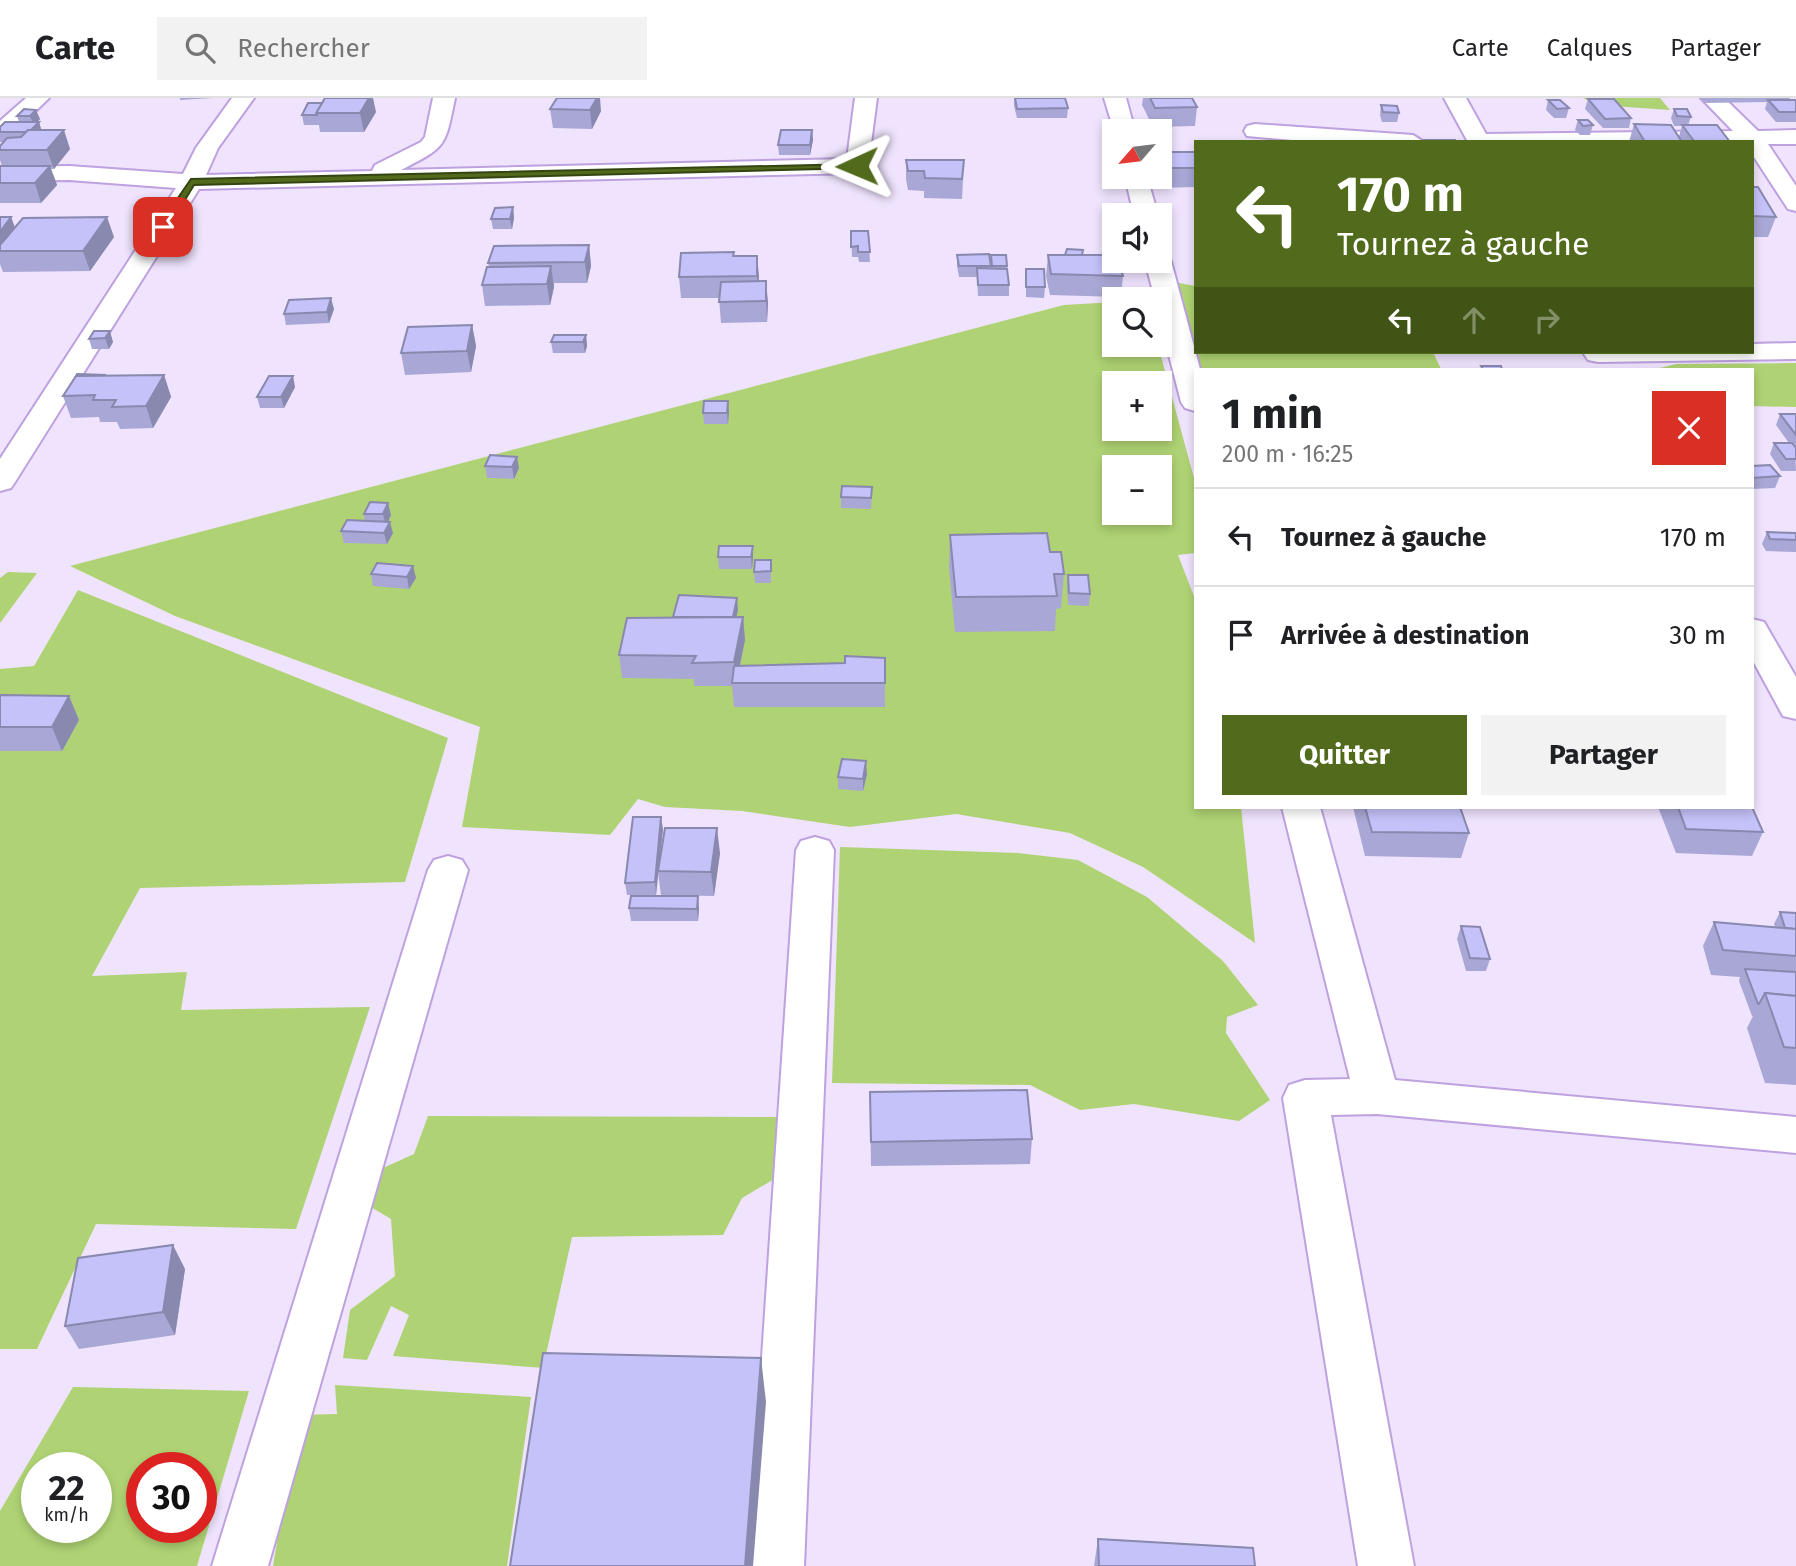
<!DOCTYPE html>
<html lang="fr">
<meta charset="utf-8">
<style>
body{margin:0;font-family:"Fira Sans",sans-serif;background:#f2f2f2;color:#202124;height:100vh;display:flex;flex-direction:column;font-size:26px;white-space:nowrap}
*{box-sizing:border-box;margin:0}
p{font-size:23px;color:#757577}
.icon{flex:none;width:38px;height:38px;fill:none;stroke:currentColor;stroke-width:2;stroke-linecap:round;stroke-linejoin:round}
.map{position:relative;flex:1;overflow:hidden}
.drawer{position:absolute;left:1194px;top:270px;width:560px;height:441px;display:flex;flex-direction:column;background:#fff;border-radius:0px;box-shadow:0 4px 10px #0003}
.drawer>*{flex:none}
.guide{position:absolute;left:1194px;top:42px;width:560px;height:214px;border-radius:0px;box-shadow:0 4px 10px #0003;background:#516a1c;color:#fff;overflow:hidden}
.needle{width:46px;rotate:242deg}
.buttons{position:absolute;left:1102px;top:21px;display:grid;gap:14px}
.buttons a{display:grid;place-items:center;width:70px;height:70px;border-radius:0px;background:#fff;box-shadow:0 4px 10px #0003;font-size:35px}
.speed{position:absolute;left:21px;top:1354px;display:flex;gap:14px;font-size:35px;font-weight:700;text-align:center}
.speed>*{display:grid;place-content:center;width:91px;height:91px;border-radius:50%;background:#fff;box-shadow:0 4px 10px #0003;line-height:1}
.speed small{font-size:18px;font-weight:400}
.speed .limit{border:10px solid #d22;background:#fff;color:#111}
.pin{position:absolute;display:grid;place-items:center;width:60px;height:60px;color:#fff;margin:-30px;border-radius:14px;box-shadow:0 4px 10px #0006}
.me{position:absolute;width:77px;margin:-38px;rotate:269deg;stroke-linejoin:round;filter:drop-shadow(0 0 5px #0008)}
.turn{display:flex;align-items:center;gap:24px;height:147px;padding:0 28px;font-size:32px}
.turn .icon{width:91px;height:91px;stroke-width:2.5}
.turn b{display:block;font-size:49px;line-height:60px}
.lanes{display:flex;align-items:center;height:66px;padding:0 28px;background:#0003;justify-content:center;gap:35px;direction:ltr}
.lanes .off{opacity:.35}
.round{display:grid;place-items:center;flex:none;width:74px;height:74px;border-radius:0px;background:#f2f2f2}
.head{display:flex;align-items:center;justify-content:space-between;height:119px;padding:0 28px}
h1{font-size:42px;font-weight:700;line-height:52px}
.cta{display:flex;gap:14px;margin-top:auto;padding:14px 28px}
.cta a{flex:1;height:80px;border-radius:0px;background:#516a1c;color:#fff;font-size:28px;font-weight:700;line-height:80px;text-align:center}
.cta a+a{background:#f2f2f2;color:#202124}
ul{padding:0;list-style:none}
li{display:flex;align-items:center;gap:21px;height:98px;padding:0 28px;border-top:2px solid #e0e0e0}
li div{flex:1}
li b{display:block;font-size:26px}
li em{font-style:normal}
header{display:flex;align-items:center;gap:42px;box-sizing:border-box;height:98px;padding:0 35px;background:#fff;border-bottom:2px solid #e0e0e0}
header strong{font-size:33px}
nav{display:flex;gap:38px;margin-inline-start:auto;font-size:24px}
.search{width:490px;height:63px;background:#f2f2f2;display:flex;align-items:center;gap:18px;box-sizing:border-box;padding:0 24px;border-radius:0px;color:#757577;font-size:26px}
.map>svg:first-child{display:block}
</style>
<header>
<strong>Carte</strong>
<div class="search"><svg class="icon" aria-label="search" viewBox="0 0 24 24"><circle cx="10" cy="10" r="6"/><path d="M15 15l6 6"/></svg>Rechercher</div>
<nav><a>Carte</a><a>Calques</a><a>Partager</a></nav>
</header>
<div class="map">
<svg width="1796" height="1468" viewBox="0 0 1796 1468">
<rect width="100%" height="100%" fill="#efe3fd"/>
<!-- green -->
<g fill="#afd374" fill-rule="evenodd">
<polygon points="1583,0 1660,0 1670,12 1597,7"/>
<polygon points="1158,181 1195,188 1195,254 1433,254 1441,271 1195,271 1195,313"/>
<path d="M1115 204V247H1158L1195 384V455L1178 457 1195 501V709H1241L1255 845 1143 769 1070 735 956 716 850 729 742 713 665 709 638 701 610 737 462 729 480 629 175 518 70 468 1064 207ZM1115 285H1160V331H1115ZM1115 369H1160V415H1115Z"/>
<polygon points="1796,265 1796,309 1752,308 1752,271 1656,271 1676,266"/>
<polygon points="8,474 37,475 0,525 0,480"/>
<polygon points="78,492 448,640 405,784 140,790 92,878 187,874 181,912 370,909 296,1131 96,1126 37,1251 0,1251 0,571 34,568"/>
<polygon points="840,749 1018,755 1078,762 1147,799 1223,863 1258,907 1227,919 1226,935 1270,1002 1239,1023 1134,1006 1080,1012 1030,987 832,985"/>
<polygon points="428,1018 783,1019 783,1076 742,1100 723,1137 572,1139 543,1270 393,1258 409,1217 391,1208 367,1262 343,1260 350,1212 395,1178 391,1121 366,1106 370,1076 414,1056"/>
<polygon points="335,1287 531,1299 507,1468 273,1468 298,1317 337,1316"/>
<path d="M73 1289 249 1293 197 1468H0V1413ZM37 1370H96V1430H37ZM142 1370H201V1430H142Z"/>
</g>
<g fill="none" stroke-linecap="round" stroke-linejoin="round">
<!-- street casing -->
<g stroke="#bea1df" stroke-width="4">
<g id="street">
<polygon points="26,0 49,0 8,40 0,42 0,23"/>
<path d="M232 0H254L218 50 206 77 372 73 375 67 421 44 425 39 433 0H455C445 50 446 49 401 72L847 61 855 0H877L868 68 857 75 199 91 15 384 11 390 0 393V361L176 90 69 82 0 83V69L69 68 183 76 196 50Z"/>
<polygon points="1104,0 1126,0 1135,33 1115,36"/>
<polygon points="1444,0 1466,0 1486,36 1733,33 1701,0 1724,0 1758,33 1796,32 1796,46 1768,46 1796,88 1796,113 1788,111 1752,56 1752,44 1468,44"/>
<polygon points="1255,26 1413,37 1424,44 1314,44 1247,38 1244,33 1247,28"/>
<polygon points="1125,79 1147,79 1158,117 1134,117"/>
<polygon points="1160,156 1171,163 1200,271 1195,271 1195,313 1185,310 1181,304 1160,222 1160,201 1155,201 1145,163 1160,163"/>
<polygon points="1796,245 1796,261 1598,264 1588,262 1584,256 1752,254 1752,246"/>
<polygon points="1752,521 1764,524 1796,579 1796,621 1783,618 1752,561"/>
<polygon points="1282,709 1320,709 1395,982 1796,1019 1796,1055 1377,1016 1331,1017 1414,1468 1358,1468 1283,1000 1289,987 1305,982 1350,981"/>
<polygon points="815,739 829,743 834,752 804,1468 748,1468 796,752 801,743"/>
<polygon points="448,758 462,762 468,772 268,1468 212,1468 428,772 434,762"/>
</g>
</g>
<!-- street -->
<use href="#street" fill="#fff" fill-rule="evenodd"/>
</g>
<!-- wall -->
<g fill="#a9a7d5">
<polygon points="180,0 213,0 180,2"/>
<polygon points="1014,0 1068,10 1067,20 1017,20 1014,8"/>
<polygon points="1143,0 1192,0 1197,9 1195,28 1153,29 1142,7"/>
<polygon points="1700,0 1790,0 1789,2 1796,3 1796,24 1776,24 1765,11 1767,4 1705,5"/>
<polygon points="1588,1 1631,20 1629,30 1603,30 1585,11"/>
<polygon points="1548,2 1569,10 1566,20 1554,20 1546,12"/>
<polygon points="308,5 376,14 364,34 320,34 319,27 304,27 302,17"/>
<polygon points="1381,7 1399,15 1397,24 1382,24 1380,17"/>
<polygon points="24,11 40,21 37,24 39,24 41,32 70,51 54,71 51,71 57,87 41,105 0,105 0,68 2,68 0,62 0,48 4,44 0,44 0,29 19,24 17,18"/>
<polygon points="550,11 601,13 592,31 553,30"/>
<polygon points="1674,11 1691,19 1688,27 1730,44 1629,44 1634,26 1679,38 1682,28 1674,28 1671,20"/>
<polygon points="1578,22 1593,27 1590,37 1580,37 1575,32"/>
<polygon points="812,32 813,42 810,57 779,57 778,47"/>
<polygon points="1160,54 1195,54 1195,89 1159,90 1156,79 1160,79"/>
<polygon points="906,62 964,62 962,101 924,100 924,93 908,92 906,81"/>
<polygon points="1752,89 1776,119 1768,139 1752,139"/>
<polygon points="513,109 514,120 512,131 493,131 491,121"/>
<polygon points="0,119 11,119 15,129 114,139 90,173 3,174 0,166"/>
<polygon points="851,133 868,133 870,164 859,164 858,159 852,159"/>
<polygon points="589,147 591,168 587,185 554,185 554,189 550,207 485,208 482,187 489,169 488,165"/>
<polygon points="1083,152 1083,157 1109,164 1123,178 1121,199 1050,197 1046,178 1048,157 1065,157"/>
<polygon points="734,154 734,158 759,178 758,183 768,204 767,224 721,225 719,200 681,200 679,179"/>
<polygon points="957,157 991,166 991,157 1006,157 1009,187 1009,198 978,198 977,179 959,179 957,168"/>
<polygon points="1026,171 1045,189 1044,200 1026,199"/>
<polygon points="334,211 329,225 286,227 284,216"/>
<polygon points="472,227 476,248 471,274 405,277 401,255"/>
<polygon points="94,233 113,244 109,251 92,251 89,241"/>
<polygon points="586,237 587,248 585,255 553,255 551,244"/>
<polygon points="106,277 164,277 171,299 153,330 120,331 117,324 100,324 99,319 71,320 63,298"/>
<polygon points="295,289 284,310 260,310 257,299"/>
<polygon points="729,314 728,326 704,326 703,315"/>
<polygon points="1780,316 1796,316 1796,348 1795,348 1796,373 1781,373 1770,356 1774,345 1789,345 1776,327"/>
<polygon points="485,368 519,370 514,381 487,380"/>
<polygon points="1752,368 1780,378 1775,390 1752,391"/>
<polygon points="872,389 871,411 841,410 841,399"/>
<polygon points="364,416 391,417 388,424 393,435 387,446 344,445 341,433 365,423"/>
<polygon points="1767,434 1796,435 1796,454 1766,453 1762,446"/>
<polygon points="950,437 1050,454 1064,476 1061,510 1056,511 1055,533 955,534 949,470"/>
<polygon points="719,448 753,460 752,471 719,471 718,459"/>
<polygon points="771,462 771,485 755,485 754,474"/>
<polygon points="371,476 416,480 409,491 373,488"/>
<polygon points="1068,477 1090,496 1089,508 1068,507 1067,488"/>
<polygon points="738,512 736,519 743,519 745,542 740,568 845,565 885,560 885,609 734,609 732,588 694,588 694,581 622,580 619,557 673,519"/>
<polygon points="0,597 69,598 79,622 62,653 0,653"/>
<polygon points="867,676 863,693 838,691 838,679"/>
<polygon points="1353,709 1460,709 1469,735 1461,760 1365,758"/>
<polygon points="1658,709 1752,709 1763,734 1752,758 1676,755"/>
<polygon points="663,731 659,766 720,755 714,798 661,797 658,774 656,797 627,797 625,785"/>
<polygon points="629,810 699,810 698,823 631,823"/>
<polygon points="1780,814 1796,815 1796,987 1765,985 1747,930 1753,918 1752,918 1739,883 1740,879 1711,877 1703,848 1714,824 1775,829 1774,826"/>
<polygon points="1461,828 1490,861 1486,873 1466,873 1457,841"/>
<polygon points="870,994 1032,1041 1030,1066 871,1068"/>
<polygon points="185,1171 175,1237 79,1251 65,1228"/>
<polygon points="1098,1441 1255,1468 1094,1468"/>
</g>
<!-- shaded-wall -->
<g fill="#8988ae">
<polygon points="369,0 373,0 376,14 364,34 360,15"/>
<polygon points="597,0 600,0 601,13 592,31 590,12"/>
<polygon points="36,12 40,21 34,28 30,18"/>
<polygon points="39,24 42,34 29,34"/>
<polygon points="64,32 70,51 54,71 47,52"/>
<polygon points="812,32 813,42 810,57 810,47"/>
<polygon points="50,68 57,87 41,105 35,85"/>
<polygon points="513,109 514,120 512,131 510,121"/>
<polygon points="11,119 18,140 0,153 0,134"/>
<polygon points="107,119 114,139 90,173 83,153"/>
<polygon points="589,147 591,168 587,185 585,164"/>
<polygon points="757,158 759,178 758,199 757,178"/>
<polygon points="551,168 554,189 550,207 547,186"/>
<polygon points="766,183 768,204 767,224 766,203"/>
<polygon points="331,200 334,211 329,225 327,214"/>
<polygon points="472,227 476,248 471,274 467,253"/>
<polygon points="110,233 113,244 109,251 105,240"/>
<polygon points="586,237 587,248 585,255 583,244"/>
<polygon points="164,277 171,299 153,330 146,308"/>
<polygon points="293,278 295,289 284,310 281,299"/>
<polygon points="728,303 729,314 728,326 727,315"/>
<polygon points="517,359 519,370 514,381 512,369"/>
<polygon points="388,405 391,417 386,428 383,416"/>
<polygon points="390,424 393,435 387,446 384,435"/>
<polygon points="753,448 753,460 752,471 751,459"/>
<polygon points="413,468 416,480 409,491 407,479"/>
<polygon points="737,500 738,512 733,534 732,522"/>
<polygon points="743,519 745,542 736,585 734,564"/>
<polygon points="69,598 79,622 62,653 52,629"/>
<polygon points="866,663 867,676 863,693 863,681"/>
<polygon points="661,719 663,731 656,797 655,784"/>
<polygon points="717,730 720,755 714,798 711,774"/>
<polygon points="698,798 699,810 698,823 697,811"/>
<polygon points="173,1147 185,1171 175,1237 163,1214"/>
<polygon points="761,1260 766,1304 753,1468 745,1468"/>
</g>
<!-- building -->
<g fill="#c4c2f8" stroke="#8988ae" stroke-width="2">
<polygon points="325,0 369,0 360,15 316,15"/>
<polygon points="557,0 597,0 590,12 550,11"/>
<polygon points="1015,0 1065,0 1068,10 1017,11"/>
<polygon points="1150,0 1192,0 1197,9 1155,10"/>
<polygon points="1588,1 1614,1 1631,20 1605,21"/>
<polygon points="1548,2 1560,2 1569,10 1557,11"/>
<polygon points="1768,2 1795,2 1796,3 1796,14 1779,14"/>
<polygon points="308,5 322,5 316,15 317,17 302,17"/>
<polygon points="1381,7 1397,8 1399,15 1383,14"/>
<polygon points="24,11 36,12 30,18 17,18"/>
<polygon points="1674,11 1687,11 1691,19 1677,18"/>
<polygon points="1578,22 1588,22 1593,27 1583,28"/>
<polygon points="5,24 39,24 31,32 28,32 26,34 0,34 0,29"/>
<polygon points="1634,26 1671,27 1682,44 1645,44"/>
<polygon points="1682,27 1717,27 1730,44 1689,44 1694,43"/>
<polygon points="28,32 64,32 47,52 0,52 0,48 7,40 21,39"/>
<polygon points="781,32 812,32 810,47 778,47"/>
<polygon points="1424,42 1455,42 1456,44 1425,44"/>
<polygon points="1160,54 1195,54 1195,70 1161,70"/>
<polygon points="906,62 964,62 962,81 925,80 924,73 908,73"/>
<polygon points="0,68 50,68 35,85 0,85"/>
<polygon points="1752,89 1758,89 1776,119 1752,118"/>
<polygon points="513,109 510,121 491,121 495,110"/>
<polygon points="0,119 11,119 0,134"/>
<polygon points="107,119 83,153 0,153 0,147 23,120"/>
<polygon points="851,133 868,133 870,154 858,154 858,148 851,149"/>
<polygon points="589,147 585,164 488,165 494,148"/>
<polygon points="1067,151 1083,152 1082,157 1065,157"/>
<polygon points="734,154 733,158 757,158 757,178 679,179 681,155"/>
<polygon points="989,156 991,168 959,168 957,157"/>
<polygon points="991,157 1006,157 1007,168 992,168"/>
<polygon points="1048,157 1108,157 1109,164 1119,164 1123,178 1051,176"/>
<polygon points="551,168 547,186 482,187 487,169"/>
<polygon points="977,170 1007,171 1009,187 978,187"/>
<polygon points="1026,171 1044,171 1045,189 1026,189"/>
<polygon points="766,183 766,203 719,204 721,184"/>
<polygon points="331,200 327,214 284,216 289,202"/>
<polygon points="472,227 467,253 401,255 408,229"/>
<polygon points="94,233 110,233 105,240 89,241"/>
<polygon points="554,237 586,237 583,244 551,244"/>
<polygon points="1481,268 1501,268 1502,271 1483,271"/>
<polygon points="77,276 106,277 76,278"/>
<polygon points="164,277 146,308 112,309 116,302 93,302 95,297 63,298 76,278"/>
<polygon points="269,278 293,278 281,299 257,299"/>
<polygon points="704,303 728,303 727,315 703,315"/>
<polygon points="1780,316 1796,316 1796,337"/>
<polygon points="1774,345 1792,345 1796,350 1796,361 1786,361"/>
<polygon points="490,357 517,359 512,369 485,368"/>
<polygon points="1770,367 1780,378 1752,380 1752,368"/>
<polygon points="842,388 872,389 871,400 841,399"/>
<polygon points="370,404 388,405 383,416 364,416"/>
<polygon points="347,422 390,424 384,435 341,433"/>
<polygon points="1767,434 1796,435 1796,442 1770,441"/>
<polygon points="1047,435 1050,454 1061,454 1064,476 1054,476 1057,498 956,499 950,437"/>
<polygon points="719,448 753,448 751,459 718,459"/>
<polygon points="755,462 771,462 771,473 754,474"/>
<polygon points="377,465 413,468 407,479 371,476"/>
<polygon points="1068,477 1088,477 1090,496 1069,495"/>
<polygon points="679,497 737,500 733,519 673,519"/>
<polygon points="743,519 734,564 692,565 696,558 619,557 627,520"/>
<polygon points="845,558 885,560 885,585 732,585 734,568 845,565"/>
<polygon points="0,597 69,598 52,629 0,629"/>
<polygon points="842,661 866,663 863,681 838,679"/>
<polygon points="1365,709 1460,709 1469,735 1372,734"/>
<polygon points="1678,709 1752,709 1763,734 1686,731"/>
<polygon points="633,719 661,719 655,784 625,785"/>
<polygon points="665,730 717,730 711,774 658,773"/>
<polygon points="631,798 698,798 697,811 629,810"/>
<polygon points="1780,814 1796,815 1796,831 1785,830"/>
<polygon points="1714,824 1796,831 1796,858 1723,852"/>
<polygon points="1461,828 1480,829 1490,861 1470,860"/>
<polygon points="1745,871 1796,874 1796,898 1765,895 1759,906 1758,906"/>
<polygon points="1765,895 1796,898 1796,950 1784,949"/>
<polygon points="1027,992 1032,1041 871,1044 870,994"/>
<polygon points="173,1147 163,1214 65,1228 78,1160"/>
<polygon points="543,1255 761,1260 745,1468 510,1468"/>
<polygon points="1098,1441 1253,1450 1255,1468 1099,1468"/>
</g>
<!-- route -->
<polygon fill="#516a1c" stroke="#354512" stroke-width="2" points="857,66 860,70 194,87 167,131 158,129 191,81"/>
</svg>
<div class="buttons">
<a><svg class="needle" viewBox="-14 -14 28 28"><path d="M0-13l5 13h-10z" fill="#e53935"/><path d="M0 13l5-13h-10z" fill="#757577"/></svg></a>
<a><svg class="icon" aria-label="sound" viewBox="0 0 24 24"><path d="M4 9h4l5-4v14l-5-4H4zM17 9q2 3 0 6"/></svg></a>
<a><svg class="icon" aria-label="search" viewBox="0 0 24 24"><circle cx="10" cy="10" r="6"/><path d="M15 15l6 6"/></svg></a>
<a>+</a>
<a>−</a>
</div>
<div class="speed"><div>22<small>km/h</small></div><div class="limit">30</div></div>
<div class="pin" style="left:163px;top:129px;background:#d93025"><svg class="icon" aria-label="arrive" viewBox="0 0 24 24"><path d="M6 21V4h12l-3 4 3 4H6"/></svg></div>
<svg class="me" style="left:857px;top:68px" viewBox="-20 -20 40 40"><path d="M0-17L14 15 0 8-14 15z" fill="#516a1c" stroke="#fff" stroke-width="4"/></svg>
<div class="guide">
<div class="turn"><svg class="icon" aria-label="left" viewBox="0 0 24 24"><path d="M17 20v-9H6M10 6l-5 5 5 5"/></svg><div><b>170 m</b>Tournez à gauche</div></div>
<div class="lanes"><svg class="icon" aria-label="left" viewBox="0 0 24 24"><path d="M17 20v-9H6M10 6l-5 5 5 5"/></svg><svg class="icon off" aria-label="ahead" viewBox="0 0 24 24"><path d="M12 20V5M6 11l6-6 6 6"/></svg><svg class="icon off" aria-label="right" viewBox="0 0 24 24"><path d="M7 20v-9h11M14 6l5 5-5 5"/></svg></div>
</div>
<section class="drawer">
<div class="head"><div><h1>1 min</h1><p>200 m · 16:25</p></div><a class="round" style="background:#d93025;color:#fff"><svg class="icon" aria-label="close" viewBox="0 0 24 24"><path d="M6 6l12 12M18 6L6 18"/></svg></a></div>
<ul>
<li><svg class="icon" aria-label="left" viewBox="0 0 24 24"><path d="M17 20v-9H6M10 6l-5 5 5 5"/></svg><div><b>Tournez à gauche</b></div><em>170 m</em></li>
<li><svg class="icon" aria-label="arrive" viewBox="0 0 24 24"><path d="M6 21V4h12l-3 4 3 4H6"/></svg><div><b>Arrivée à destination</b></div><em>30 m</em></li>
</ul>
<div class="cta"><a>Quitter</a><a>Partager</a></div>
</section>
</div>
